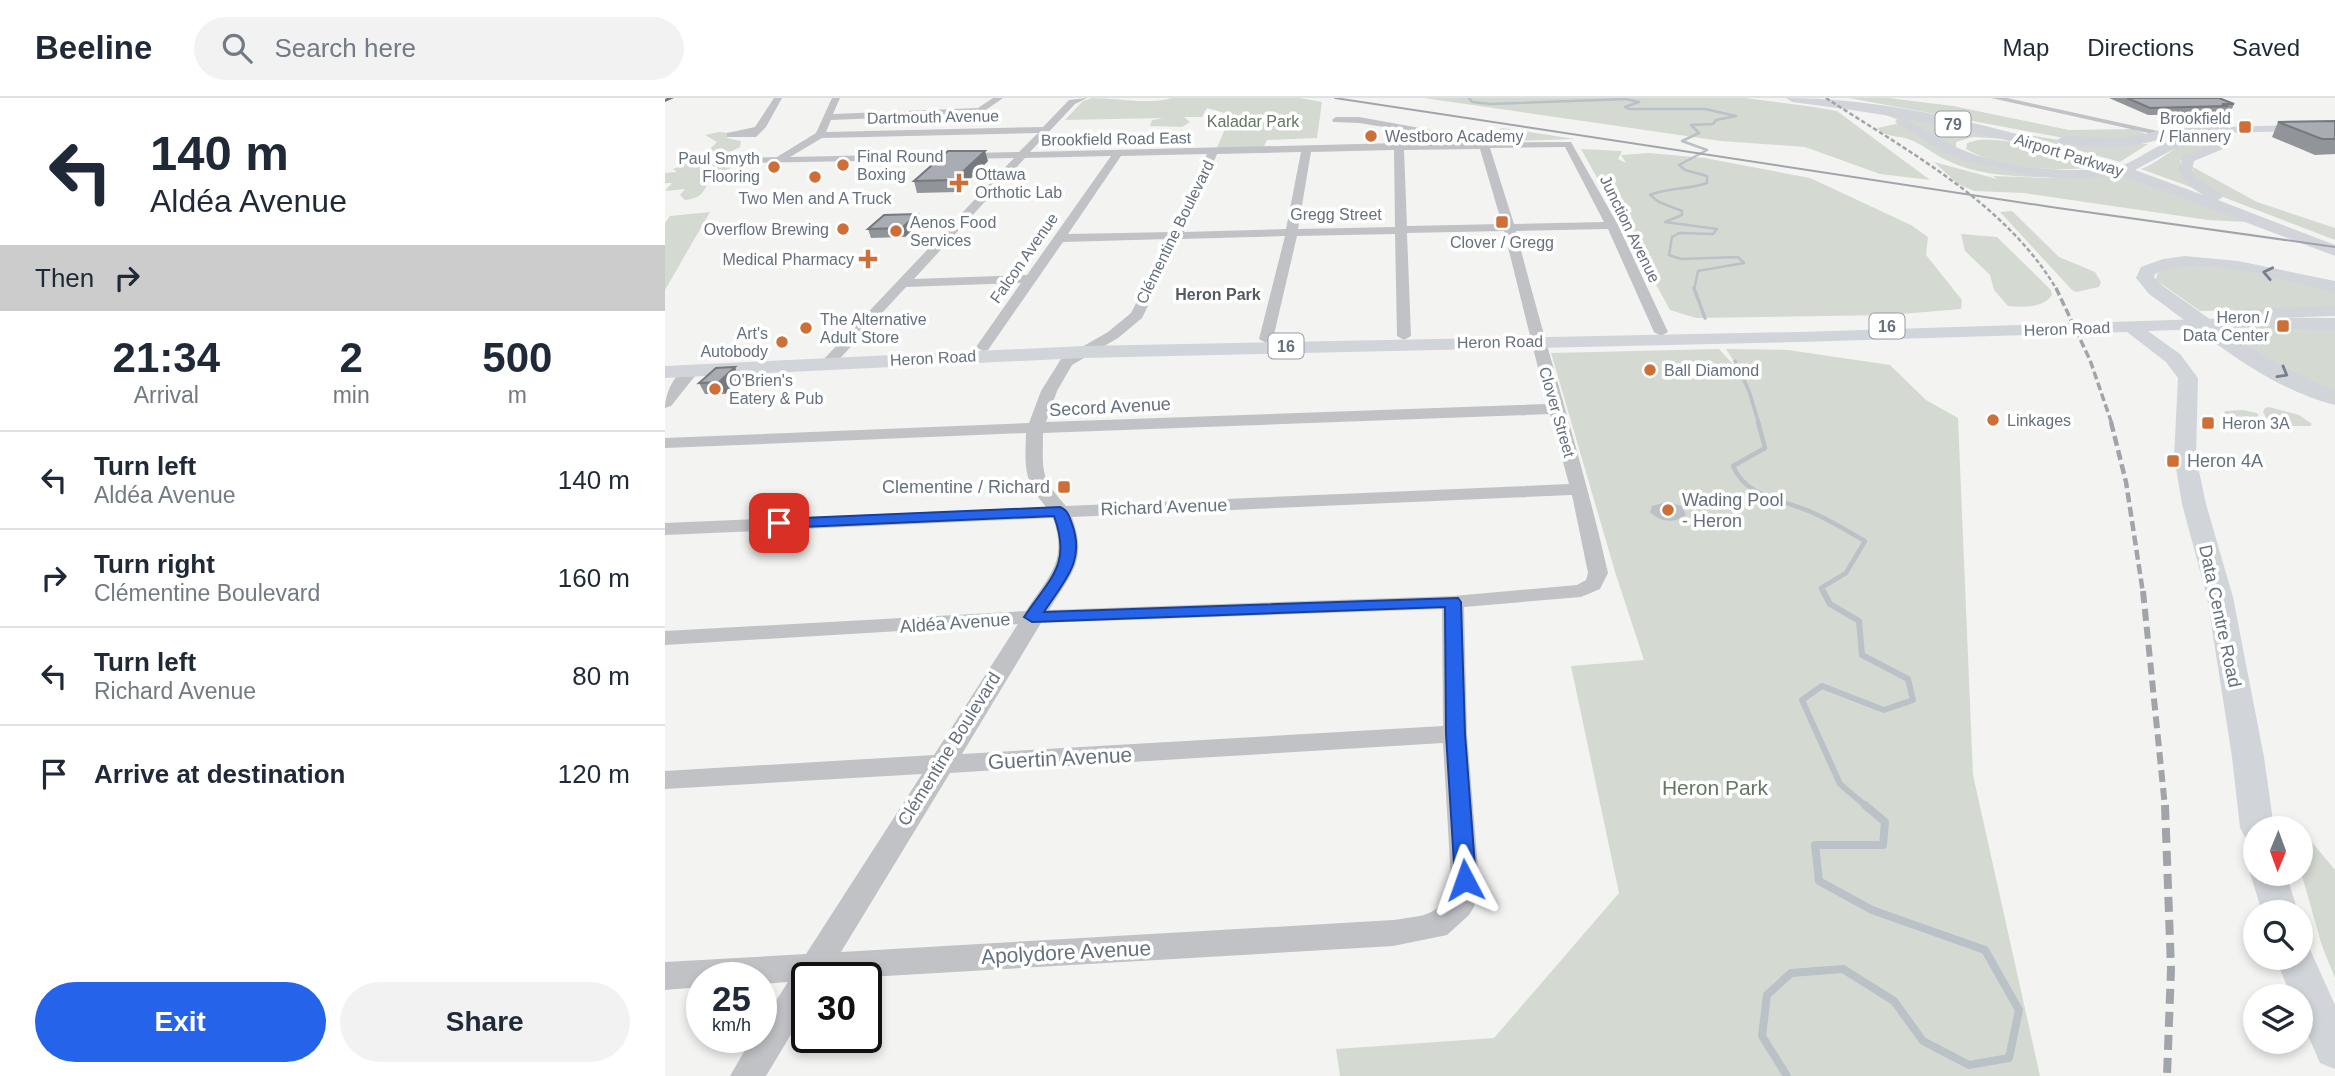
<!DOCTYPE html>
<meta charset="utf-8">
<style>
body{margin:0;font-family:Helvetica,sans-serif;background:#f2f2f3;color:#1f2937;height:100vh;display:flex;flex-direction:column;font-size:26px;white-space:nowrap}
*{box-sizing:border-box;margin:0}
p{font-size:23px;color:#747a83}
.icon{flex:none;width:38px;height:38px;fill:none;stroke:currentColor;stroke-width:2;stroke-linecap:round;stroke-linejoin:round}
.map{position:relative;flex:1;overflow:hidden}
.sheet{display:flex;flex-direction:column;background:#fff;width:665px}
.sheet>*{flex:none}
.top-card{background:#fff;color:#1f2937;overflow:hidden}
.needle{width:46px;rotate:181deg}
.buttons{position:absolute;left:1578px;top:718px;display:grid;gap:14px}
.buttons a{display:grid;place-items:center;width:70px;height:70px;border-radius:50%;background:#fff;box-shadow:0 4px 10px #0003;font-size:35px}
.speed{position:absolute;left:21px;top:864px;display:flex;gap:14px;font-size:35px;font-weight:700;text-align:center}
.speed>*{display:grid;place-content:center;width:91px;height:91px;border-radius:50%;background:#fff;box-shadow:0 4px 10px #0003;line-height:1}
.speed small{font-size:18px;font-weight:400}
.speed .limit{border:4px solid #111;border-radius:10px;background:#fff;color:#111}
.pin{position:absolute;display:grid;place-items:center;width:60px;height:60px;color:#fff;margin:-30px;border-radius:14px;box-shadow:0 4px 10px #0006}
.me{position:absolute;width:77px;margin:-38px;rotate:356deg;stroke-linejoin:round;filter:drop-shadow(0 0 5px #0008)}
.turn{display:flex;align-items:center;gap:24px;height:147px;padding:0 35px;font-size:32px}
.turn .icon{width:91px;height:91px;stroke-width:2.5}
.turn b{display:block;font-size:49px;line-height:60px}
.then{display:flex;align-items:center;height:66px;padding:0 35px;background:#0003;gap:14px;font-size:26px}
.eta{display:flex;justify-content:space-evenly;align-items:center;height:119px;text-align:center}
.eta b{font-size:42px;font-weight:800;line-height:49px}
.cta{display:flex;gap:14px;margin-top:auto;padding:14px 35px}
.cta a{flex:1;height:80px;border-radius:42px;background:#2563eb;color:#fff;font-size:28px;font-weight:800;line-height:80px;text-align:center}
.cta a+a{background:#f2f2f3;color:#1f2937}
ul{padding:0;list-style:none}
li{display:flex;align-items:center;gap:21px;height:98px;padding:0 35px;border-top:2px solid #e0e1e3}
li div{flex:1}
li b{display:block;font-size:26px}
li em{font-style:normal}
header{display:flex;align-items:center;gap:42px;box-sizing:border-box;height:98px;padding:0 35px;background:#fff;border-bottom:2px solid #e0e1e3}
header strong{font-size:33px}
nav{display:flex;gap:38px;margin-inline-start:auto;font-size:24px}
.search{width:490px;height:63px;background:#f2f2f3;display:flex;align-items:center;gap:18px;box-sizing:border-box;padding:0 24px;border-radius:38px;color:#747a83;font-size:26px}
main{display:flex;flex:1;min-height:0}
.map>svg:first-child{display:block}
</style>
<header>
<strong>Beeline</strong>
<div class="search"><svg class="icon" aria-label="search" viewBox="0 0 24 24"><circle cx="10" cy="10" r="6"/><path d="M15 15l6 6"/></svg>Search here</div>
<nav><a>Map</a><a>Directions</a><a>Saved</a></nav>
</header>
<main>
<section class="sheet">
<div class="top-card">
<div class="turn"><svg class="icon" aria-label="left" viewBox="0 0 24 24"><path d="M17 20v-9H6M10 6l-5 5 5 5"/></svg><div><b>140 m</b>Aldéa Avenue</div></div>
<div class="then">Then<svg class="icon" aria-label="right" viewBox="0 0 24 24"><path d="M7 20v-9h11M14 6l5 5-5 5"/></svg></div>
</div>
<div class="eta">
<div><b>21:34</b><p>Arrival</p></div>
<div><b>2</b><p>min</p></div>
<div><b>500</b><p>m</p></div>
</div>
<ul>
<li><svg class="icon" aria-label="left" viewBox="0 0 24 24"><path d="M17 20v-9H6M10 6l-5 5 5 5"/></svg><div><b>Turn left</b><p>Aldéa Avenue</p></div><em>140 m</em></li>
<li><svg class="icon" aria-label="right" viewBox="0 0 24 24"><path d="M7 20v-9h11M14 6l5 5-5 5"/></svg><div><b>Turn right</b><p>Clémentine Boulevard</p></div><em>160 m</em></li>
<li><svg class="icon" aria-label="left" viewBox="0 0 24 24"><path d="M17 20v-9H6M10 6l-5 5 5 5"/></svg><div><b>Turn left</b><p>Richard Avenue</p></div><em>80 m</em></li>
<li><svg class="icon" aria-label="arrive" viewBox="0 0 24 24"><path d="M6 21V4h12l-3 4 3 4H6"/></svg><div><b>Arrive at destination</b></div><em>120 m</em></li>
</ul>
<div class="cta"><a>Exit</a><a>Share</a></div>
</section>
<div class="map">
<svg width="1670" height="978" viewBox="0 0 1670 978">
<rect width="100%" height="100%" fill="#f3f4f1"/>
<!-- green -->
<g fill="#d4dad2">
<path d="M427 0C452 0 483 7 507 0H635L657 4 652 40 602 42 598 51 551 52 566 17 542 10 537 19H519L525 24 517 29 485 28 487 22 498 20 400 22 418 3Z"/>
<polygon points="759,0 1080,0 1149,9 1172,13 1265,82 1215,76 1140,49 1056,43"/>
<polygon points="1184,0 1223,0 1288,8 1404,32 1468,31 1480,35 1477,40 1399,40"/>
<polygon points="1209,13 1341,41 1308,39 1291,44 1291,50 1245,26"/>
<path d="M1235 25 1270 47 1372 79C1341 78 1309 76 1281 62 1268 56 1256 45 1243 41 1231 37 1222 40 1212 30Z"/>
<polygon points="838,30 910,41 826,44 823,36"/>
<path d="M54 34 64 35 62 40 76 43 75 49 65 54 68 61 66 70 46 79C38 93 39 100 20 102L15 97 20 91 0 93 7 85H0V75L12 74 8 71 44 56V52L52 44 40 37Z"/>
<polygon points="1352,35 1399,43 1483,46 1455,64"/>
<path d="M1313 42C1355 39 1397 58 1436 69 1394 73 1339 73 1301 51L1302 45Z"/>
<path d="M1520 45H1540L1547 48 1515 63 1516 72 1531 91 1476 71C1492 65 1504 53 1520 45Z"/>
<polygon points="916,51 957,53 953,61 961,65 956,57 984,55 1040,60 1145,80 1246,127 1263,139 1261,157 1297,202 1296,211 1225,217 1031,220 1005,212 952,115 954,112 950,112"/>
<polygon points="1269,64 1332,81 1328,78 1380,80 1454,76 1581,124 1543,122 1359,95 1309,93 1293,86"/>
<polygon points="1526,68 1592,104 1670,130 1670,142 1558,99 1532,83"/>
<polygon points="1347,113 1394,159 1430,174 1436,184 1434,189 1411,194 1407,192 1335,114"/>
<polygon points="45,114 0,192 0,125 5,118"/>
<path d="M1296 136 1332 139 1386 192 1387 197C1377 211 1358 209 1343 208L1329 192 1325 177 1300 153Z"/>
<polygon points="1530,166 1572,171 1670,191 1670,209 1535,213 1491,182 1492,176 1500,171"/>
<polygon points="1670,228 1670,297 1612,266 1564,234 1586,233 1582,230"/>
<polygon points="1054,251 1077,276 1061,251 1123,252 1225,267 1261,302 1293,320 1308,677 1375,978 675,978 671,951 829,940 954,795 906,568 979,562 951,477 886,255"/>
<polygon points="1604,309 1634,317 1647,326 1645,328 1619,328 1603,324 1598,314 1600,310"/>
<polygon points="1578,312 1592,315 1597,322 1563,325 1557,321 1560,313"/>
<polygon points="1636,731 1670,772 1670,880 1657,848 1636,774"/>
</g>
<!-- water -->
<path fill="#bac1c7" d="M1002 404 1017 408 1021 417C1010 426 994 424 985 414L987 408Z"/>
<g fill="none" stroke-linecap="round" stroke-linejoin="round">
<!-- stream-far4 -->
<path stroke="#bac1c7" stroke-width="2.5" d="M804 0 807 4 826 6 961 1 974 4 960 9 964 11H1040L1071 18 1051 22 1048 26 1026 27 1034 35 1017 43 1042 52 1014 67 1020 72 1042 78V85C1023 92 1004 89 985 97L994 104 1017 113V117L1000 124 1052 131 1048 136 1014 135 1007 139 1004 157 1016 161 1073 159 1079 165 1033 173 1029 192"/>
<!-- stream-far3 -->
<g stroke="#bac1c7" stroke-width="3.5">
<polyline points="1029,190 1040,220"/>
<polyline points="1070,263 1084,293 1094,326"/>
</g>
<!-- stream-far2 -->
<path stroke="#bac1c7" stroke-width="4.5" d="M1093 324 1100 350 1068 368C1081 400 1118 401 1146 414 1165 422 1182 433 1200 443L1181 475 1156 490 1159 495"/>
<!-- stream-far1 -->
<polyline stroke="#bac1c7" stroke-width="6" points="1158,493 1165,506 1194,523 1197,557 1243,581 1248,602 1219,612 1157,588 1137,602 1175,686 1202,709"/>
<!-- stream -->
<polyline stroke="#bac1c7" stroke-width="8" points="1122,978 1097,938 1102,897 1126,875 1178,871 1229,903 1258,943 1304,967 1344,960 1354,912 1320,852 1207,812 1154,783 1150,747 1218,747 1220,724 1200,707"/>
<!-- minor -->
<g fill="#c0c2c5" fill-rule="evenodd">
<polygon points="109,0 117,0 101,29 91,39 62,39 62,35 90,29"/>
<path d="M167 0H175L168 16 313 10 328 0H338L315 16 166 22 161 34 378 29 404 2 422 0 410 6 365 54 734 45 906 44 953 127 1003 234 996 238 989 234 943 131 851 133C880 247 917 360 943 475L935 491 916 499 799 509 802 636 814 782 809 809 804 817 782 837 728 848 187 880H142V910L101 978H65L87 940H96V926L123 884 96 886V880H37V889L0 892V864L141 856 257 676 0 691V673L269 657 353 526 0 547V533L361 513C384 477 403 464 388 420L0 437V425L381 409C358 381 360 370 361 335L0 350V340L364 325 376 293 396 261 443 234 466 215 504 141 398 144 323 252 318 253 311 249 356 185 241 189 168 268H158L155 265 158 262 349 60 81 65 80 63 85 60 112 59 151 35ZM373 35 354 54 125 59 157 40ZM900 49 939 124 849 126 825 50ZM815 51 837 126 742 128 739 52ZM729 52 730 129 633 131 646 54ZM636 54 621 131 519 134 552 56ZM542 56 508 134 403 136 456 58ZM446 58 362 177 249 181 360 60ZM839 133 882 306 381 324 392 293 407 267 453 240 477 220 516 141 620 138 594 241 601 245 608 241 632 138 730 136 732 238 739 242 746 238 742 135ZM885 316 904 386 401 408C374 378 378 373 378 335ZM907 397 923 475 921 482 912 487 788 498 384 512C406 475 423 463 407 419ZM777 511 778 628 297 656 376 525ZM778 645 786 782C777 819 762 817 728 822L176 854 285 675Z"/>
<polygon points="1326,0 1342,0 1502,35 1497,38"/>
<polygon points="671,19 694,19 799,38 794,41 694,25 668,24 667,22"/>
<path d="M26 268 34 273 6 308 0 310C0 295 10 273 26 268Z"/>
</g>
<!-- major -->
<g fill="#d1d5d9" fill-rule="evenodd">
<polygon points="1670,26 1670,32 1519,36 1513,33 1519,30"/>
<polygon points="1670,208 1670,218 1601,220 1604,224 1601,228 1595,229 1483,233 1515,256 1533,280 1531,359 1541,406 1568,499 1599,659 1609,730 1591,730 1591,743 1580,739 1575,730 1567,659 1542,499 1517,406 1509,359 1513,280 1501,264 1462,234 1134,244 418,260 0,280 0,268 418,248 1134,234 1570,220 1567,216 1570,212 1576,211"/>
<polygon points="1590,765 1591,775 1621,775 1633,814 1597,814 1585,775"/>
<polygon points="1636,845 1643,847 1670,907 1670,971 1655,965 1636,921 1636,898 1626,898 1610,859 1636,859"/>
</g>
<!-- highway -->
<g fill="#d1d5d9" fill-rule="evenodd">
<path d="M1121 0C1231 0 1352 33 1456 68 1481 59 1501 36 1530 41V47L1509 51 1470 72 1538 97 1523 87 1513 72 1518 58 1542 49 1536 42 1538 39H1548L1558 51 1529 63 1527 72 1533 81 1556 95 1559 98 1553 102 1670 147V158L1455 77 1417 81 1371 79 1301 63 1277 53 1230 24 1232 21H1240C1259 30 1275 42 1293 50 1339 70 1389 74 1438 71 1337 36 1233 17 1127 4Z"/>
<path d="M1497 32 1502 33V39C1468 51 1429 53 1394 45L1392 42 1399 38 1461 40Z"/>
<path d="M1520 158 1573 163 1670 183V195C1620 183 1539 155 1490 176L1489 179 1498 188C1553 226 1607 269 1670 292V307C1601 290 1541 237 1484 196L1471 180 1476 169 1498 161Z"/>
<polygon points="1568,219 1670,220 1670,232 1561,229 1558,225 1561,221"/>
</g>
<!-- tram -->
<polyline stroke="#a1a5aa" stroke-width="2" points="670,0 1386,109 1670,149"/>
<!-- rail-far4 -->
<path stroke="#a1a5aa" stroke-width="2.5" stroke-dasharray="4.5 2.5" stroke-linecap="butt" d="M1161 0C1242 53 1341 105 1392 192"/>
<!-- rail-far3 -->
<polyline stroke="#a1a5aa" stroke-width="3.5" stroke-dasharray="8 3.5" stroke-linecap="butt" points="1391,190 1425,262 1447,326"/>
<!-- rail-far2 -->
<polyline stroke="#a1a5aa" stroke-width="4.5" stroke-dasharray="10 4.5" stroke-linecap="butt" points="1446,324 1461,384 1478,495"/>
<!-- rail-far1 -->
<polyline stroke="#a1a5aa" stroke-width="6" stroke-dasharray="12 6" stroke-linecap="butt" points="1478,493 1500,709"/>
<!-- rail -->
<polyline stroke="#a1a5aa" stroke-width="8" stroke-dasharray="15 8" stroke-linecap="butt" points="1500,707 1506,871 1502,978"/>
</g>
<!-- wall -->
<g fill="#91959a">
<polygon points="1444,0 1554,0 1569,6 1566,13 1561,13 1560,16 1483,17"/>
<polygon points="1670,23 1670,56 1650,57 1607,39 1613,24"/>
<polygon points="323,63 292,94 252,95 249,83"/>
<polygon points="255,125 240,139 206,140 203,131"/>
<polygon points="75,281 60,296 40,296 34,285"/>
</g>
<!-- shaded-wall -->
<g fill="#76797d">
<polygon points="2,0 9,0 0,4 0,1"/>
<polygon points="320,53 323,63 292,94 289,82"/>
<polygon points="252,116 255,125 240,139 237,130"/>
<polygon points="70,269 75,281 60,296 54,284"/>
</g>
<!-- building -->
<g fill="#a9adb3" stroke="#76797d" stroke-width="2">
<polygon points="1462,0 1554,0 1569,6 1557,6 1563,8 1485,10"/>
<polygon points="1670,23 1670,41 1657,41 1613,24"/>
<polygon points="283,53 320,53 289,82 249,83"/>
<polygon points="252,116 237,130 203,131 219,117"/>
<polygon points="70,269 54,284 34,285 51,270"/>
</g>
<!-- one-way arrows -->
<defs><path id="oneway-chevron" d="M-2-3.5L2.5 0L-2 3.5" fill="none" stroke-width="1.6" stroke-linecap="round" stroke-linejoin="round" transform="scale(1.75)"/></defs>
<g stroke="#767f8c">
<use href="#oneway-chevron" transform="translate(1603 175) rotate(-168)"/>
<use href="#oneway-chevron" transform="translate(1618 275) rotate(30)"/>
</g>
<!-- route -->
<path fill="#2563eb" stroke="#184099" stroke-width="2" d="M395 409C403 412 404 418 407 426 421 464 398 484 379 514L793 500 796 504 800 636 811 782 808 788 800 791 793 788 790 782 781 636 780 509 367 524 359 519C385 480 407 467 389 418L114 430 107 425 114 421Z"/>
<!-- markers -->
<g fill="#ce6f37" stroke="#fff" stroke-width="2.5">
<rect x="1573" y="22" width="14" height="14" rx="3.5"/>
<circle cx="706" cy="38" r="7"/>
<circle cx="178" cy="67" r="7"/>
<circle cx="109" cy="69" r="7"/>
<circle cx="150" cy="79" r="7"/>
<path d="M290.5 74.5h7v7h7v7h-7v7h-7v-7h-7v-7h7z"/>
<rect x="830" y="117" width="14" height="14" rx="3.5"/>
<circle cx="178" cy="131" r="7"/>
<circle cx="231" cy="133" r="7"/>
<path d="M199.5 150.5h7v7h7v7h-7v7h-7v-7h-7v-7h7z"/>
<rect x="1611" y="221" width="14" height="14" rx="3.5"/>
<circle cx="141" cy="230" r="7"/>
<circle cx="117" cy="244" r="7"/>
<circle cx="985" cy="272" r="7"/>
<circle cx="50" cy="291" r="7"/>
<circle cx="1328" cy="322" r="7"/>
<rect x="1536" y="318" width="14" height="14" rx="3.5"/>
<rect x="1501" y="356" width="14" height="14" rx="3.5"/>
<rect x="392" y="382" width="14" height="14" rx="3.5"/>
<circle cx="1003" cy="412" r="7"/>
</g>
<g text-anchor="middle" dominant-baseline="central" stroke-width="7" stroke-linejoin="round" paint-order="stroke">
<!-- far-street labels -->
<g font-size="16" fill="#66707e" stroke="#fff">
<text transform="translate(268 19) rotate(-1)">Dartmouth Avenue</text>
<text transform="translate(451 41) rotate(-1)">Brookfield Road East</text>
<text transform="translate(1404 57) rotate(17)">Airport Parkway</text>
<text x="671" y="116">Gregg Street</text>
<text transform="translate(965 131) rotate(64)">Junction Avenue</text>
<text transform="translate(510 134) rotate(-64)">Clémentine Boulevard</text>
<text transform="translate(359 160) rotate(-55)">Falcon Avenue</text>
<text transform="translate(1402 231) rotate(-2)">Heron Road</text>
<text transform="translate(835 244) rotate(-1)">Heron Road</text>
<text transform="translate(268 260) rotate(-3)">Heron Road</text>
<text transform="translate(892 314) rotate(74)">Clover Street</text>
</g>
<!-- far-poi labels -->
<g font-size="16" fill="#66707e" stroke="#fff" text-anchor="start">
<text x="1566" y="20" text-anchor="end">Brookfield<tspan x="1566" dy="18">/ Flannery</tspan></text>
<text x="720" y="38">Westboro Academy</text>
<text x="192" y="58">Final Round<tspan x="192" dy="18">Boxing</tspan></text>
<text x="95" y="60" text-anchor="end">Paul Smyth<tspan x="95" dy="18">Flooring</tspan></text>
<text x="310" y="76">Ottawa<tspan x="310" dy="18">Orthotic Lab</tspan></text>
<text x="150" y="100" text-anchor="middle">Two Men and A Truck</text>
<text x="245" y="124">Aenos Food<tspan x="245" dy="18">Services</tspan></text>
<text x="164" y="131" text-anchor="end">Overflow Brewing</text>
<text x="837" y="144" text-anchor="middle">Clover / Gregg</text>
<text x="189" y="161" text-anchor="end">Medical Pharmacy</text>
<text x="1604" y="219" text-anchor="end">Heron /<tspan x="1604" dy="18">Data Center</tspan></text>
<text x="155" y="221">The Alternative<tspan x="155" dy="18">Adult Store</tspan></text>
<text x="103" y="235" text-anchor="end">Art's<tspan x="103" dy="18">Autobody</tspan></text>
<text x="999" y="272">Ball Diamond</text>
<text x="64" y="282">O'Brien's<tspan x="64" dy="18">Eatery &amp; Pub</tspan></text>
<text x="1342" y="322">Linkages</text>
<text x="1557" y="325">Heron 3A</text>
</g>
<!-- far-park labels -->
<g font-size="16" fill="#657664" stroke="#fff">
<text x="588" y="23">Kaladar Park</text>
</g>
<!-- shield labels -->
<g fill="#fff" stroke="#949ba5" stroke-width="2">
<rect x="1270.5" y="13.5" width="35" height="25" rx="5"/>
<rect x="1204.5" y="215.5" width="35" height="25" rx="5"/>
<rect x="603.5" y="235.5" width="35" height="25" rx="5"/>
</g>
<g font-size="16" font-weight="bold" fill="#66707e">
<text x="1288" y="26">79</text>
<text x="1222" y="228">16</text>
<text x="621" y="248">16</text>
</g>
<!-- far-neighbourhood labels -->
<g font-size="16" font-weight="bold" fill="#535a64" stroke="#fff">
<text x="553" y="196">Heron Park</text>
</g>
<!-- street labels -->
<g font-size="18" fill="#66707e" stroke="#fff">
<text transform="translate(445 309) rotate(-3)">Secord Avenue</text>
<text transform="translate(499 409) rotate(-2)">Richard Avenue</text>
<text transform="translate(1555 518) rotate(78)">Data Centre Road</text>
<text transform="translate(290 525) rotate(-4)">Aldéa Avenue</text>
<text transform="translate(284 651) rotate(-58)">Clémentine Boulevard</text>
</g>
<!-- poi labels -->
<g font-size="18" fill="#66707e" stroke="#fff" text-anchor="start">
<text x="1522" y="363">Heron 4A</text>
<text x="385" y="389" text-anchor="end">Clementine / Richard</text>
<text x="1017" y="402">Wading Pool<tspan x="1017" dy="21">- Heron</tspan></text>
</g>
<!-- near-street labels -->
<g font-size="21" fill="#66707e" stroke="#fff">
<text transform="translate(395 660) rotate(-3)">Guertin Avenue</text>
<text transform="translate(401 854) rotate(-3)">Apolydore Avenue</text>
</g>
<!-- near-park labels -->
<g font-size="21" fill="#657664" stroke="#fff">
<text x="1050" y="689">Heron Park</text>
</g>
</g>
</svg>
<div class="buttons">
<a><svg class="needle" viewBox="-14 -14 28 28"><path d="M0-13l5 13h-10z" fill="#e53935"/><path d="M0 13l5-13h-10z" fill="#747a83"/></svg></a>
<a><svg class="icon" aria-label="search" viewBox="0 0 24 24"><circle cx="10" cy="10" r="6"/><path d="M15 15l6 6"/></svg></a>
<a><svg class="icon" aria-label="layers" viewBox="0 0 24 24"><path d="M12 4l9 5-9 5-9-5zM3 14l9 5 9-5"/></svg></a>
</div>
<div class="speed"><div>25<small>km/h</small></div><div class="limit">30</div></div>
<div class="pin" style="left:114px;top:425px;background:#d93025"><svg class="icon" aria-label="arrive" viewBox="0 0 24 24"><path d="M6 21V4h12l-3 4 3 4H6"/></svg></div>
<svg class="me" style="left:800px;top:782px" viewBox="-20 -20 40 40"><path d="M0-17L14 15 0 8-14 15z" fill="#2563eb" stroke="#fff" stroke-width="4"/></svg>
</div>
</main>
